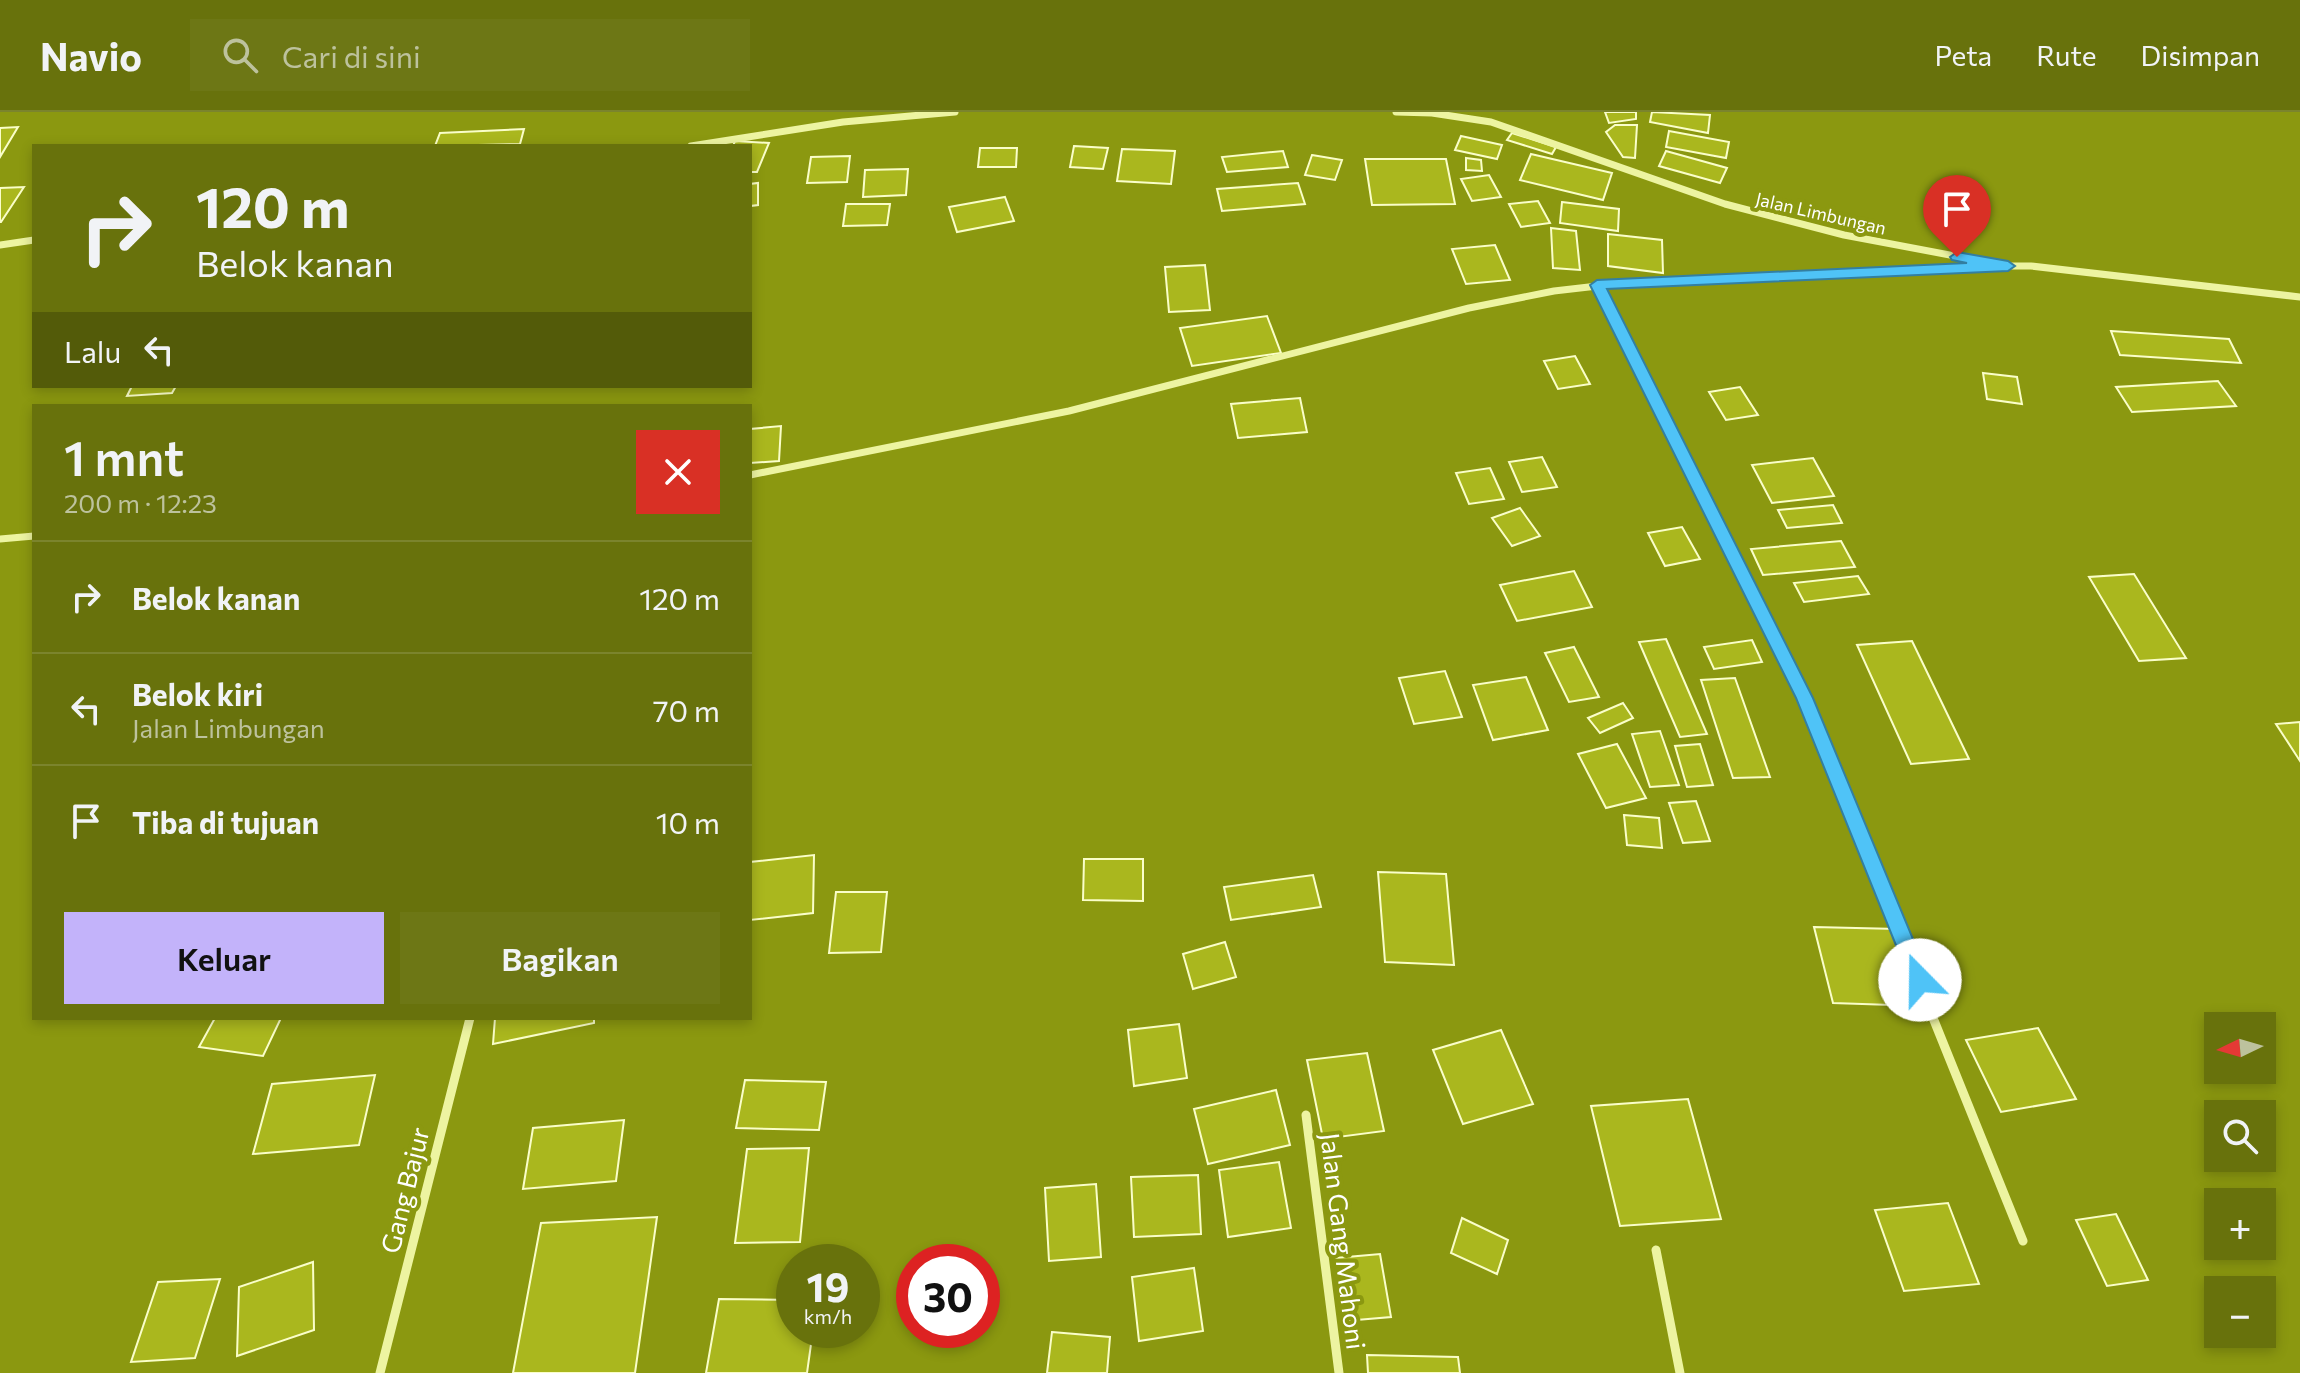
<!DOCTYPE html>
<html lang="id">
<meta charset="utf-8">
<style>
body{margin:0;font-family:Commissioner,sans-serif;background:#6d7715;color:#f1f3f6;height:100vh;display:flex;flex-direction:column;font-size:30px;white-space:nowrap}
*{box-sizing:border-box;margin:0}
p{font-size:26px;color:#bdc29d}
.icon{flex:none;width:44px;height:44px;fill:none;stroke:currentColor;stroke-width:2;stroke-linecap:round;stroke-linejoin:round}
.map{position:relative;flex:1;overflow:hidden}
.side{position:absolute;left:32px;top:292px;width:720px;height:616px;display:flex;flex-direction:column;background:#68720c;border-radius:0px;box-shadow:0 4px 12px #0003}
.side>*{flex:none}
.hud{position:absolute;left:32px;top:32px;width:720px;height:244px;border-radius:0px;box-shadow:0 4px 12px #0003;background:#68720c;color:#f1f3f6;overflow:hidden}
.needle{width:52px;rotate:265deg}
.controls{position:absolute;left:2204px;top:900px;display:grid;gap:16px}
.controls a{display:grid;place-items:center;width:72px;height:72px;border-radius:0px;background:#68720c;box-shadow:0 4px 12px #0003;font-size:40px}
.speed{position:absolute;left:776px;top:1132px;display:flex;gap:16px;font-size:40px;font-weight:700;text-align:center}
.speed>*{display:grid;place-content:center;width:104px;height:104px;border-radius:50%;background:#68720c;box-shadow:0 4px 12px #0003;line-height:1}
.speed small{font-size:20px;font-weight:400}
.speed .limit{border:12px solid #d22;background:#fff;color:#111}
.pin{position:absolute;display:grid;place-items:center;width:68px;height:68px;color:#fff;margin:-82px -34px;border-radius:50% 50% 50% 0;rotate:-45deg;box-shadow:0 0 8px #0007}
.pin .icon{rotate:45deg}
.me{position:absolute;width:88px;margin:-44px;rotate:338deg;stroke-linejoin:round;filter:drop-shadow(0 0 6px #0008)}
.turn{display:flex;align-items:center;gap:28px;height:168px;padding:0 32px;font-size:36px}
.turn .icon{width:104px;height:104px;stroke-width:2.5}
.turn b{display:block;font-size:56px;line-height:68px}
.then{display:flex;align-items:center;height:76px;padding:0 32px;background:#0003;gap:16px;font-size:30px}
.round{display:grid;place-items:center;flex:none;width:84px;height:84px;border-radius:0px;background:#6d7715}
.head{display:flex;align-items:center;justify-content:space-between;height:136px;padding:0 32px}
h1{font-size:48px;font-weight:600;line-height:60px}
.button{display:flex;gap:16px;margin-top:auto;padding:16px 32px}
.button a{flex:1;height:92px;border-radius:0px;background:#c3b3fa;color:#111;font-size:32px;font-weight:600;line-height:92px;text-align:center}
.button a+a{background:#6d7715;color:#f1f3f6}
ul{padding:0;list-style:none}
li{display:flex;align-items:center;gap:24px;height:112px;padding:0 32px;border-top:2px solid #7b842d}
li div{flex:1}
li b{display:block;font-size:30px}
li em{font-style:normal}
header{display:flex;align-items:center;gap:48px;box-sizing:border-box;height:112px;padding:0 40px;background:#68720c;border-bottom:2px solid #7b842d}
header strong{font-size:38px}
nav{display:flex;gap:44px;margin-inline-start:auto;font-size:28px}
.search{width:560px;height:72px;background:#6d7715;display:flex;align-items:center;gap:20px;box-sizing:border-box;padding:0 28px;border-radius:0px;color:#bdc29d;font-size:30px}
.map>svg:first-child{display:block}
</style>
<header>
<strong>Navio</strong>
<div class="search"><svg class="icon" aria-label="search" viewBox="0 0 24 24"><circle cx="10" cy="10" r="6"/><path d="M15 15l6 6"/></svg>Cari di sini</div>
<nav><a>Peta</a><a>Rute</a><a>Disimpan</a></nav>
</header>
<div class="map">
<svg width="2300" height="1261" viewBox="0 0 2300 1261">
<rect width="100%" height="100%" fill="#8b9810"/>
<!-- building -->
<g fill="#aab71e" stroke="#fafec9" stroke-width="2">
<polygon points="1605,0 1636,0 1636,7 1609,11"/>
<polygon points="1652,0 1710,3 1708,21 1650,10"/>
<polygon points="1615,13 1637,13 1635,46 1623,45 1606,20"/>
<polygon points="18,15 0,45 0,16"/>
<polygon points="524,17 520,32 435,34 440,21"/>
<polygon points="1669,19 1729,30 1726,46 1666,35"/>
<polygon points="1512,21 1556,35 1552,42 1507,28"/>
<polygon points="1461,24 1502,33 1497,47 1455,38"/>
<polygon points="735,29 769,31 757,60 750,60 750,34 733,34"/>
<polygon points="1074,34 1108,36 1103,57 1070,55"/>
<polygon points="980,36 1017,36 1016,55 978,55"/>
<polygon points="1122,37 1175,39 1171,72 1117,69"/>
<polygon points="1283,39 1288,55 1227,60 1222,45"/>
<polygon points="1666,39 1727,56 1720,71 1659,54"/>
<polygon points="1531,42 1612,61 1603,88 1520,68"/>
<polygon points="1312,43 1342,48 1335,68 1305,63"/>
<polygon points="850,44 847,70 807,71 811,45"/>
<polygon points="1466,46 1481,48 1482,59 1466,58"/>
<polygon points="1365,47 1446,47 1455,92 1372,93"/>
<polygon points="908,57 906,83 863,85 865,58"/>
<polygon points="1489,63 1501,85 1472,89 1461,67"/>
<polygon points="758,71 758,93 750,94 750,72"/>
<polygon points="1298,71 1305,92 1222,99 1217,77"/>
<polygon points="24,75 1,110 0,110 0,76"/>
<polygon points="1005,85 1014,109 957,120 949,95"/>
<polygon points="1538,89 1550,111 1521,115 1509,92"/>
<polygon points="1562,90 1619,97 1618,119 1560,111"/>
<polygon points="846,92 890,92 887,113 843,114"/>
<polygon points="1551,116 1576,119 1580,158 1553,156"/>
<polygon points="1608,122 1662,128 1663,161 1608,154"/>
<polygon points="1495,133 1510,168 1466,172 1452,137"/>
<polygon points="1205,153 1210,198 1169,200 1165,155"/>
<polygon points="1267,204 1281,241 1192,254 1180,216"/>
<polygon points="2111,219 2229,227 2241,251 2120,243"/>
<polygon points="1575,244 1590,272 1558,277 1544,249"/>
<polygon points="1983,261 2017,265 2022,292 1987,287"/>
<polygon points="2218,269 2236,294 2132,300 2116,275"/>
<polygon points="132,274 176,274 172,281 127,284"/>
<polygon points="1740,275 1758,303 1726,308 1709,280"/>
<polygon points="1300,286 1307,320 1238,326 1231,292"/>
<polygon points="781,314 779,349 750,351 750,317"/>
<polygon points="1542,345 1557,375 1522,380 1509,350"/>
<polygon points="1813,346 1834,384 1772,391 1752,353"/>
<polygon points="1490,356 1504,387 1469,392 1456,361"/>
<polygon points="1833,393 1842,411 1787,416 1778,398"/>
<polygon points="1520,396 1540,424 1512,434 1492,406"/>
<polygon points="1682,415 1700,447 1665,454 1648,421"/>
<polygon points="1841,429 1855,455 1763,463 1751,437"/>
<polygon points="1574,459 1592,495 1517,509 1500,473"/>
<polygon points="2134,462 2186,546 2139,549 2089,465"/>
<polygon points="1858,464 1869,482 1804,490 1794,471"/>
<polygon points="1666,527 1707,622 1680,625 1639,530"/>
<polygon points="1752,528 1762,550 1714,557 1704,535"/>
<polygon points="1912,529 1969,647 1911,652 1857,533"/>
<polygon points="1574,535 1599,585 1569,590 1545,541"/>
<polygon points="1445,559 1462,605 1414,612 1399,566"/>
<polygon points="1526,565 1548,618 1493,628 1473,573"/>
<polygon points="1735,566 1770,665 1733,666 1701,568"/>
<polygon points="1623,591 1633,606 1600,621 1588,606"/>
<polygon points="2300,610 2300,649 2276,612"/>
<polygon points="1660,619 1679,673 1650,675 1632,622"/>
<polygon points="1617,632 1646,686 1606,696 1578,642"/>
<polygon points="1700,632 1713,673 1687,675 1675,634"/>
<polygon points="1696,689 1710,729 1683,731 1669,691"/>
<polygon points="1624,703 1659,706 1662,736 1627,733"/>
<polygon points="814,743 813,801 750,808 750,750"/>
<polygon points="1084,747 1143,747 1143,789 1083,788"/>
<polygon points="1378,760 1446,762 1454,853 1385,850"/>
<polygon points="1313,763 1321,795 1231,808 1224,775"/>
<polygon points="836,780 887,780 881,840 829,841"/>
<polygon points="1814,815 1898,817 1921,894 1833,891"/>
<polygon points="1225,830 1236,865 1193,877 1183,842"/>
<polygon points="215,906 281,906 263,944 199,935"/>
<polygon points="495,906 594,906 594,911 493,932"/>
<polygon points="1179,912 1187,966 1134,974 1128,918"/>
<polygon points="2038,916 2076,987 2001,1000 1966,928"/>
<polygon points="1501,918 1533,992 1463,1012 1433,938"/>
<polygon points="1367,941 1384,1019 1323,1027 1307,948"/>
<polygon points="375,963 359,1033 253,1042 272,972"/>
<polygon points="745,968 826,970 819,1018 736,1016"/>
<polygon points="1276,978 1290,1033 1208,1052 1194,997"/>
<polygon points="1688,987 1721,1107 1620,1114 1591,994"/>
<polygon points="624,1008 616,1069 523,1077 533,1016"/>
<polygon points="809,1036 800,1130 735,1131 747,1037"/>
<polygon points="1279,1050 1291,1116 1228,1125 1219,1058"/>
<polygon points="1198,1063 1201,1122 1134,1125 1131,1065"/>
<polygon points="1096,1072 1101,1145 1049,1149 1045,1076"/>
<polygon points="1948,1091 1979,1172 1904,1179 1875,1098"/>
<polygon points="2116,1102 2148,1168 2107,1174 2076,1108"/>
<polygon points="657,1105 635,1261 513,1261 541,1111"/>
<polygon points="1462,1106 1508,1128 1497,1162 1451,1141"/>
<polygon points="1380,1142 1391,1205 1345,1209 1336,1146"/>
<polygon points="313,1150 314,1218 237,1244 239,1175"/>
<polygon points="1194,1156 1203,1219 1139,1229 1132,1165"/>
<polygon points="220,1167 195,1246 131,1250 158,1170"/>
<polygon points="719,1187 794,1188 794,1218 813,1218 807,1261 706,1261"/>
<polygon points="1052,1220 1110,1225 1107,1261 1047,1261"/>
<polygon points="1367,1243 1458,1245 1460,1261 1368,1261"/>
</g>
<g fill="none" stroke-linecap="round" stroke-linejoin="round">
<!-- street-far1 -->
<g stroke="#edf4a1" stroke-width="7">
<polyline points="1396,0 1432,1 1491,10 1725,92 1844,123 2008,154 2031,154 2300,185"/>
<polyline points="691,34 843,10 955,0"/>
<polyline points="0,133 34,128"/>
<polyline points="1597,173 1779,536"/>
<polyline points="750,363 1069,299 1469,196 1554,179 1641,169 2008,154"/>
<polyline points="0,427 34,424"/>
</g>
<!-- street -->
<g stroke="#edf4a1" stroke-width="9">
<polyline points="1778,534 1804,586 2023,1129"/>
<polyline points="1306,1003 1339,1261"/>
<polyline points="1656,1138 1680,1261"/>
<polyline points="380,1261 470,906"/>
</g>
</g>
<!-- route -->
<polygon fill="#4fc3f7" stroke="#337fa1" stroke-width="2" points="1957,140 2008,149 2015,154 2008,159 1607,177 1813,586 1930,868 1927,875 1920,878 1913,875 1910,868 1796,586 1590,173 1597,168 1967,151 1952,148 1950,145"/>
<g text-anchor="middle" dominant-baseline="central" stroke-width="8" stroke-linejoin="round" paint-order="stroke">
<!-- far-street labels -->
<g font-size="18" fill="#fff" stroke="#8b9810">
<text transform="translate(1821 101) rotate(13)">Jalan Limbungan</text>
</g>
<!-- near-street labels -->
<g font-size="26" fill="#fff" stroke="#8b9810">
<text transform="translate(404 1078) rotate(-76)">Gang Bajur</text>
<text transform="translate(1344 1129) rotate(83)">Jalan Gang Mahoni</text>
</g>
</g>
</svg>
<div class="controls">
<a><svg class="needle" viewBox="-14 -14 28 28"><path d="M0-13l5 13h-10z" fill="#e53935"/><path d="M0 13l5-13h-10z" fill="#bdc29d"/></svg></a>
<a><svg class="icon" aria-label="search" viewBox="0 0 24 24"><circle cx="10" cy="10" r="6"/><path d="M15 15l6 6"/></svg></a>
<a>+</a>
<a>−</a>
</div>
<div class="speed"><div>19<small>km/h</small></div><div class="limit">30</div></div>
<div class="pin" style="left:1957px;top:145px;background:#d93025"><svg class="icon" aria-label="arrive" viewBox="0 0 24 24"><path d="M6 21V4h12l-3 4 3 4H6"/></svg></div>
<svg class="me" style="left:1920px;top:868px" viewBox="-20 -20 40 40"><circle r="19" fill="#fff"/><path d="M0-13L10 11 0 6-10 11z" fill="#4fc3f7"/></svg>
<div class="hud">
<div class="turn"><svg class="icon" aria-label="right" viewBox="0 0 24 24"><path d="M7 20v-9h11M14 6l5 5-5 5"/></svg><div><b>120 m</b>Belok kanan</div></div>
<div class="then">Lalu<svg class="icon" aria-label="left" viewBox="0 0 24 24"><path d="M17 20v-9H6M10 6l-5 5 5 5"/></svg></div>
</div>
<section class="side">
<div class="head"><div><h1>1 mnt</h1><p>200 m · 12:23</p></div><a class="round" style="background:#d93025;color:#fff"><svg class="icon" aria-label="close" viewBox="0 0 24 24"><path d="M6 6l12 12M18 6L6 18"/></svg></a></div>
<ul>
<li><svg class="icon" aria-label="right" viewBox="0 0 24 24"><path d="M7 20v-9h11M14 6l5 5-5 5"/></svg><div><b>Belok kanan</b></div><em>120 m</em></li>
<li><svg class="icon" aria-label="left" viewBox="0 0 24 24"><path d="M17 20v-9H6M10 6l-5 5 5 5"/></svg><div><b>Belok kiri</b><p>Jalan Limbungan</p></div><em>70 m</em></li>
<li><svg class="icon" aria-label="arrive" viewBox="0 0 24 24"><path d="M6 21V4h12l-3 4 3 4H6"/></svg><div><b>Tiba di tujuan</b></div><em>10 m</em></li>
</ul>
<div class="button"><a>Keluar</a><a>Bagikan</a></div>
</section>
</div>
